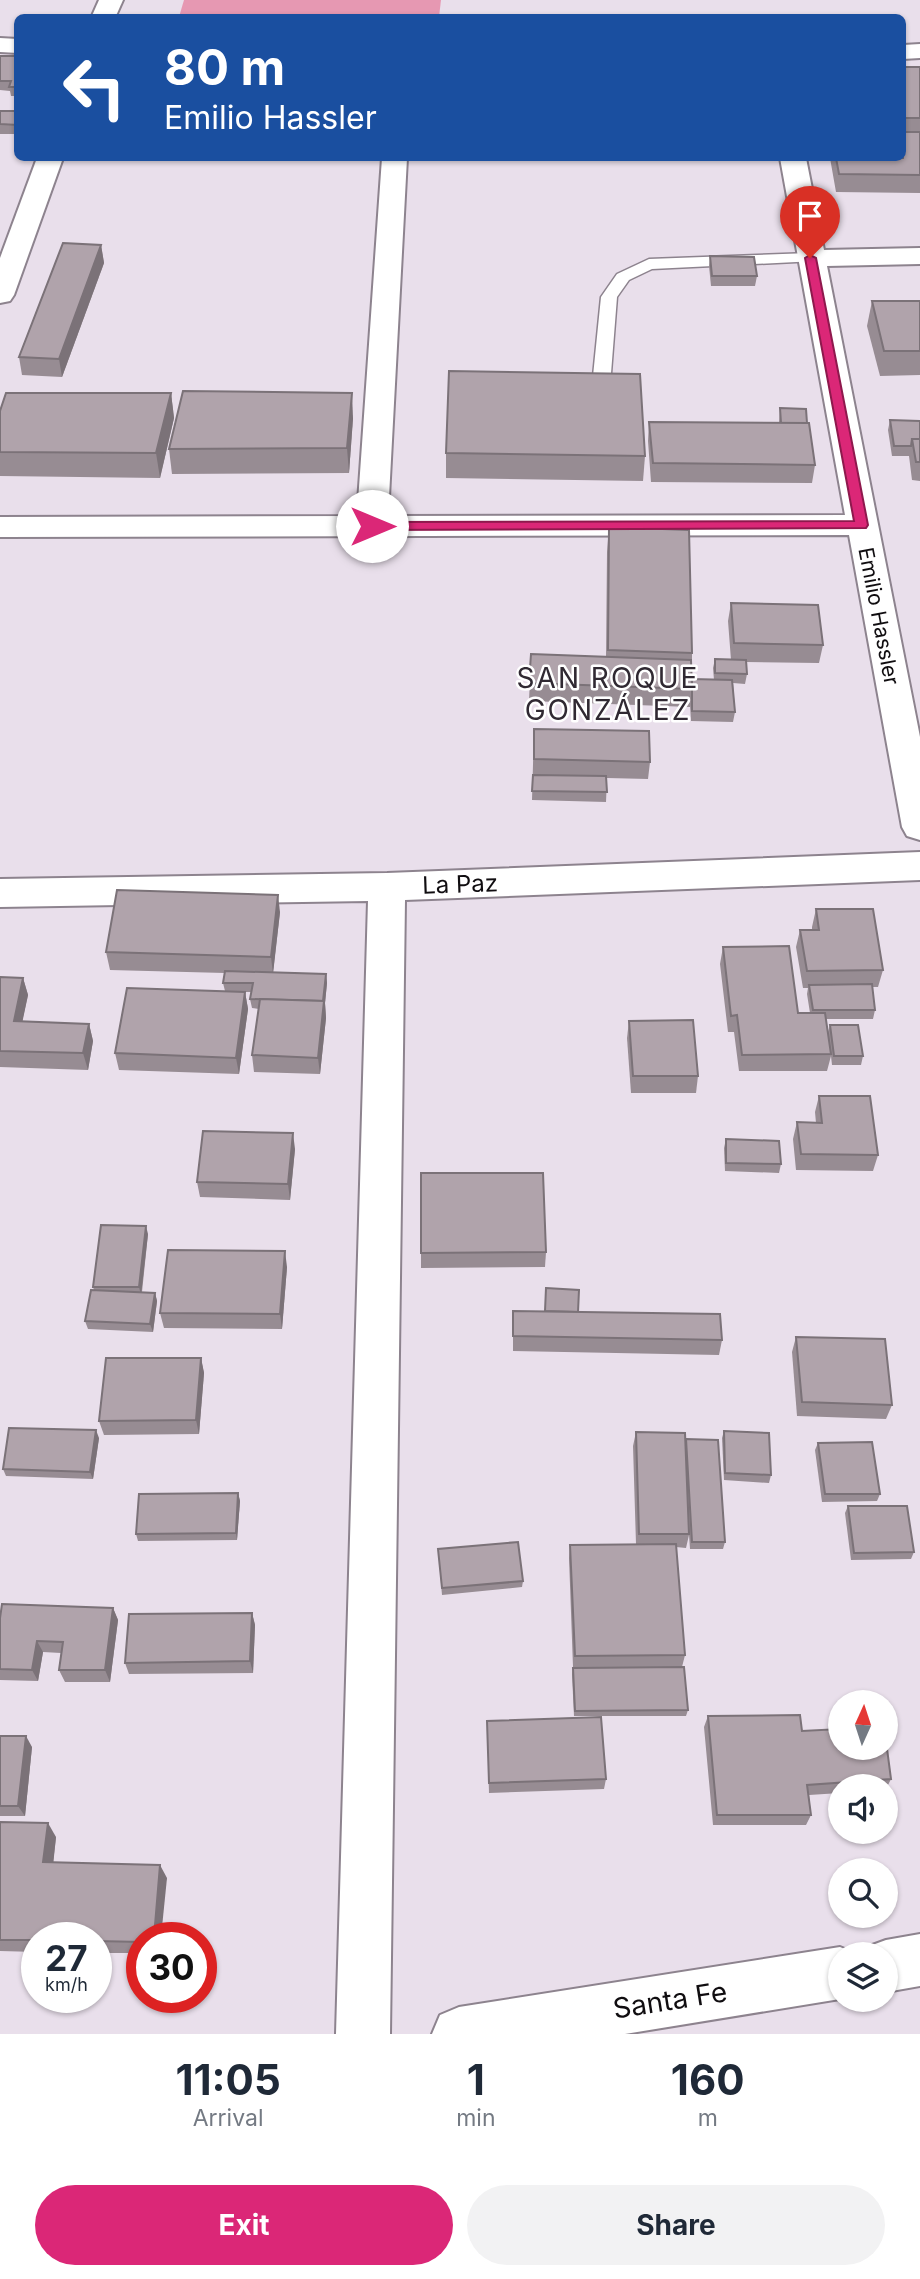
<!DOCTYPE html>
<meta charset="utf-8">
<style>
body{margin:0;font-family:Inter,sans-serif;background:#f2f2f3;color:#1f2937;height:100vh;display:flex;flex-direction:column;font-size:26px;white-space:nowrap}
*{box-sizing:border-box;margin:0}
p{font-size:23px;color:#747a83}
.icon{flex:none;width:38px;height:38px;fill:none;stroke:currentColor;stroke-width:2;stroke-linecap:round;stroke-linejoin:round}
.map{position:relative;height:2034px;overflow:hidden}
.details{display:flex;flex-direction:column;background:#fff;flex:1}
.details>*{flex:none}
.top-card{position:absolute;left:14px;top:14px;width:892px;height:147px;border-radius:10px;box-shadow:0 2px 5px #0004;background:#1a4fa0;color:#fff;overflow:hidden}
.needle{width:46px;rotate:3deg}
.tools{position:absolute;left:828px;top:1690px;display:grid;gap:14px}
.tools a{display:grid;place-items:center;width:70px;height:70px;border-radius:50%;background:#fff;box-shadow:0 2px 5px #0004;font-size:35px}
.speed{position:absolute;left:21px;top:1922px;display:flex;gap:14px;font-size:35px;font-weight:700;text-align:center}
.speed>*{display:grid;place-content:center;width:91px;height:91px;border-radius:50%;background:#fff;box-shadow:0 2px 5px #0004;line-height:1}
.speed small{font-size:18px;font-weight:400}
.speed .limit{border:10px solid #d22;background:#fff;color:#111}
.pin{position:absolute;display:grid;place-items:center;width:60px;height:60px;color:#fff;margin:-72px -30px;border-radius:50% 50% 50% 0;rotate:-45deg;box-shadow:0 0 7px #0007}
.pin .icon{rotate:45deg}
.me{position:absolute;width:77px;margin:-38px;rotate:90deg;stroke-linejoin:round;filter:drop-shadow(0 0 5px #0008)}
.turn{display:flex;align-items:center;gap:24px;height:147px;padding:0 35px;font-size:32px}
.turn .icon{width:91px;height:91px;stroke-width:2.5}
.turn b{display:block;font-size:49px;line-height:60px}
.eta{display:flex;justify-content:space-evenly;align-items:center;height:119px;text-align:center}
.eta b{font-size:42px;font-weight:700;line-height:49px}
.button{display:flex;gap:14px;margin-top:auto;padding:14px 35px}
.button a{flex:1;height:80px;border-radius:42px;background:#db2777;color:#fff;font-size:28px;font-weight:700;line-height:80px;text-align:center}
.button a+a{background:#f2f2f3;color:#1f2937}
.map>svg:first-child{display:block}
</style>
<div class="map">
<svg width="920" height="2034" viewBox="0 0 920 2034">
<rect width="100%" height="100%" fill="#e9dfeb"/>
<!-- green -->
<polygon fill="#e698b2" points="184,0 441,0 439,17 179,17"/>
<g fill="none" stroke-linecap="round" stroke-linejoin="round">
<!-- lane casing -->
<g stroke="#8d838e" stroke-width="3">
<polygon id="lane" points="810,253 816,255 818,258 816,261 652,269 629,280 617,297 610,386 601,391 592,386 601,297 617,274 649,259"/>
</g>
<!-- street casing -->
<g stroke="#8d838e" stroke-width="4">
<g id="street">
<polygon points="99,0 123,0 115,18 91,18"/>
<polygon points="37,158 63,158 14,295 10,301 0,303 0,258"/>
<polygon points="382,158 407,158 388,516 845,515 780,158 806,158 824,250 920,248 920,264 827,266 920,737 920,840 907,836 902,827 849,535 0,537 0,517 357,516"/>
<polygon points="920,852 920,880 405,900 390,2034 336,2034 368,901 0,907 0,879 387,873"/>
<polygon points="920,1934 920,1986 886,1992 886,1955 864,1955 867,1947 886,1940"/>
<polygon points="840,1947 859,1955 840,1955 840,1999 625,2034 432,2034 440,2015 459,2007"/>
</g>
</g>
<!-- secondary casing -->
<g stroke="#8d838e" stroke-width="4">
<g id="secondary">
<polygon points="0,38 18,39 18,53 0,52"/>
<polygon points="920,44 920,58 903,59 903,45"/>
</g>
</g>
<!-- lane -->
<use href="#lane" fill="#fff" fill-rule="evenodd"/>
<!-- street -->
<use href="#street" fill="#fff" fill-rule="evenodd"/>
<!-- secondary -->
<use href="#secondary" fill="#fff" fill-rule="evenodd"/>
</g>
<!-- wall -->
<g fill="#978c93">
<polygon points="0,56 18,56 18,96 11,96 10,91 0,90"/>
<polygon points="903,67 920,67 920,193 836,192 830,158 903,158"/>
<rect x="0" y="111" width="18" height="23"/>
<polygon points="101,245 104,263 62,377 22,375 19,357"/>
<polygon points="710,256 757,276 755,286 711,286 709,266"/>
<polygon points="872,301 920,301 920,375 880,376 867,326"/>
<polygon points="171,393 174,418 160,478 0,476 0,411"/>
<polygon points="780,408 807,423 815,465 812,483 651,482 648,441 649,422 779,423"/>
<polygon points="353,418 349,473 172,474 169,449"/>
<polygon points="890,420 920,421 920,481 912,480 909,456 892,456 888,430"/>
<polygon points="446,453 645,456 643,481 446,478"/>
<polygon points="609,527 692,653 692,679 714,680 713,668 715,659 731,660 728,621 731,603 823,645 819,663 746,662 747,674 745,684 733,683 735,712 733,722 691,721 690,705 690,707 529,701 531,654 606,657 607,552"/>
<polygon points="534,729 650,762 648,779 607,778 606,802 532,800"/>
<polygon points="816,909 883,970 878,987 872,987 875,1010 873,1019 826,1019 828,1032 830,1025 863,1056 861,1065 832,1065 831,1056 827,1071 739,1071 734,1032 728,1032 720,964 723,947 798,1013 810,1013 807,994 808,988 803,988 796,947 800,930 812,930 812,927"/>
<polygon points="280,912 273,972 326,974 327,983 325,1003 326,1018 320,1074 254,1072 252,1055 259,1009 252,1008 250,999 251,992 245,992 248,1009 239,1074 119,1070 115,1053 225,991 223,983 225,973 110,970 106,952"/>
<polygon points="0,977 23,978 28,995 22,1022 89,1024 93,1041 88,1070 0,1067"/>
<polygon points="629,1021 698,1076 696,1093 631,1093 627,1038"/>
<polygon points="819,1096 878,1155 873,1171 796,1170 793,1139 797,1122 816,1123 815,1112"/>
<polygon points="726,1139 781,1164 779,1173 725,1171 724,1148"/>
<polygon points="295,1149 290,1200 200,1197 197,1182"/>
<polygon points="148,1234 142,1292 155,1293 157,1301 153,1332 88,1329 85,1321 94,1290 93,1287"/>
<polygon points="546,1252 545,1267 421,1268 421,1253"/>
<polygon points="287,1267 282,1329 164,1328 160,1313"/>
<polygon points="513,1311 578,1312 722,1340 719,1355 513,1351"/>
<polygon points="796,1337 892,1405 886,1419 797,1416 792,1352"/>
<polygon points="201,1358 204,1373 199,1434 104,1435 99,1421"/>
<polygon points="724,1431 771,1475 769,1483 724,1480 722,1438"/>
<polygon points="636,1432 685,1443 686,1439 725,1542 723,1549 690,1549 689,1535 686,1548 676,1547 685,1655 682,1667 573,1667 569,1558 570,1545 636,1544 633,1446"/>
<polygon points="99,1438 93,1479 6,1476 3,1469"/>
<polygon points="818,1443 880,1494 877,1501 822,1502 815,1450"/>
<polygon points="238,1493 240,1501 237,1540 138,1541 136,1534"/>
<polygon points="848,1506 914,1552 911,1559 851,1560 845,1513"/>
<polygon points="438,1549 523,1581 522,1587 442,1595"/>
<polygon points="113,1608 118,1620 110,1682 65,1682 59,1670 61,1653 43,1652 38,1681 0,1680 0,1618"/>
<polygon points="252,1613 255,1625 253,1673 129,1674 125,1663"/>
<polygon points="573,1668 688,1710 686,1716 574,1716 572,1674"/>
<polygon points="708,1716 802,1731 891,1779 886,1789 886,1787 840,1787 840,1793 809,1795 811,1815 806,1825 713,1825 704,1727"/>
<polygon points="487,1721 606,1779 604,1789 489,1793"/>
<polygon points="0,1736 32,1747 25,1816 0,1816"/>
<polygon points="0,1822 56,1837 53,1863 167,1878 142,1937 142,1953 96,1953 96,1937 37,1937 37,1952 0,1951"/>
</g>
<!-- shaded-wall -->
<g fill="#7b7278">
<polygon points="101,245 104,263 62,377 59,359"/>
<polygon points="171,393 174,418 160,478 156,453"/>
<polygon points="352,393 353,418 349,473 347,448"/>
<polygon points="278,895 280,912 273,974 271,957"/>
<polygon points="326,974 327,983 325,1003 326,1018 320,1074 318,1058"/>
<polygon points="23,978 28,995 19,1038 14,1021"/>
<polygon points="245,992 248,1009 239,1074 236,1058"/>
<polygon points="89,1024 93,1041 88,1070 83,1053"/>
<polygon points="293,1133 295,1149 290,1200 288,1184"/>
<polygon points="146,1226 148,1234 141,1295 139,1287"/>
<polygon points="285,1251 287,1267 282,1329 280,1314"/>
<polygon points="155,1293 157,1301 153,1332 150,1324"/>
<polygon points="201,1358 204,1373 199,1434 196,1420"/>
<polygon points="96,1430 99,1438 93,1479 90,1472"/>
<polygon points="238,1493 240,1501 237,1540 236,1533"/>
<polygon points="113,1608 118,1620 110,1682 105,1670"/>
<polygon points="252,1613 255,1625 253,1673 250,1661"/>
<polygon points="37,1641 43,1652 38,1681 32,1670"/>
<polygon points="26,1736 32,1747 25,1816 18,1806"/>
<polygon points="48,1823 56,1837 52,1875 43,1862"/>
<polygon points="160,1865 167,1878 161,1937 154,1937"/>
</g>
<!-- building -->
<g fill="#b0a3ab" stroke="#7b7278" stroke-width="2">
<polygon points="0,56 18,56 18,87 9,87 11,81 0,81"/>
<rect x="903" y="67" width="17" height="51"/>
<polygon points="0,111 18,111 18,125 0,124"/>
<polygon points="903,132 920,132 920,175 839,174 836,158 903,158"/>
<polygon points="63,243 101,245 59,359 19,357"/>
<polygon points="710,256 754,257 757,276 712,276"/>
<polygon points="872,301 920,301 920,351 884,351"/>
<polygon points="449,371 640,374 645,456 446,453"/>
<polygon points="183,391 352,393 347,448 169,449"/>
<polygon points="6,393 171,393 156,453 0,452 0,411"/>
<polygon points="780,408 806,409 807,423 781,423"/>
<polygon points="890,420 920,421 920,439 912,439 911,446 894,446"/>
<polygon points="649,422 809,423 815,465 653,463"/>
<polygon points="912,439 920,439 920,462 916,462"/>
<polygon points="609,527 689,530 692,653 608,650"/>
<polygon points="731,603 818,605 823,645 734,643"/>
<polygon points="531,654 691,660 692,689 529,683"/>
<polygon points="715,659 746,660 747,674 715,673"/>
<polygon points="692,679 732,680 735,712 692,711"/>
<polygon points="534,729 649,731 650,762 534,759"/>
<polygon points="533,775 606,776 607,792 532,791"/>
<polygon points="117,890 278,895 271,957 106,952"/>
<polygon points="816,909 873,909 883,970 807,971 800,930 819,930"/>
<polygon points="789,946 798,1013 825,1013 831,1054 742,1055 737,1015 731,1016 723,947"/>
<polygon points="225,971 326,974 323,1001 250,999 253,983 223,983"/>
<polygon points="0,977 23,978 14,1021 89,1024 83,1053 0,1051"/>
<polygon points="872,984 875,1010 813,1010 809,985"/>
<polygon points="127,988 245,992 236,1058 115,1053"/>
<polygon points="260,999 324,1001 318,1058 252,1055"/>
<polygon points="693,1020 698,1076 633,1076 629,1021"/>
<polygon points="830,1025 858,1025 863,1056 834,1056"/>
<polygon points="819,1096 870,1096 878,1155 801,1154 797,1122 822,1123"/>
<polygon points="203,1131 293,1133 288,1184 197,1182"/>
<polygon points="726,1139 779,1141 781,1164 726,1163"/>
<polygon points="421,1173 543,1173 546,1252 421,1253"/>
<polygon points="101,1225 146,1226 139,1287 93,1287"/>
<polygon points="168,1250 285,1251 280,1314 160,1313"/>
<polygon points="546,1288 579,1290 578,1312 545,1311"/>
<polygon points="91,1290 155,1293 150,1324 85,1321"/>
<polygon points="513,1311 720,1314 722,1340 513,1336"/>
<polygon points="796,1337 885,1339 892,1405 802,1402"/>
<polygon points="106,1358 201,1358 196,1420 99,1421"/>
<polygon points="9,1428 96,1430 90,1472 3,1469"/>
<polygon points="724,1431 769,1433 771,1475 725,1473"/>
<polygon points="636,1432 685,1433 689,1534 639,1534"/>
<polygon points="686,1439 718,1440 725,1542 692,1542"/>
<polygon points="872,1442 880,1494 825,1494 818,1443"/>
<polygon points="238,1493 236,1533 136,1534 139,1494"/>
<polygon points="848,1506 907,1506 914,1552 854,1553"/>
<polygon points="518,1542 523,1581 442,1588 438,1549"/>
<polygon points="676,1544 685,1655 575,1656 570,1545"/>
<polygon points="2,1604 113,1608 105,1670 59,1670 63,1642 37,1641 32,1670 0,1669 0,1618"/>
<polygon points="252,1613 250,1661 125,1663 129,1614"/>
<polygon points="684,1667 688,1710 575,1711 573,1668"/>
<polygon points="800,1715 802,1731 840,1729 840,1748 886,1748 886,1741 891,1779 807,1785 811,1815 717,1815 708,1716"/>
<polygon points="601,1717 606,1779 489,1783 487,1721"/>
<polygon points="0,1736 26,1736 18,1806 0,1806"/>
<polygon points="0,1822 48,1823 43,1862 160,1865 154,1937 142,1937 142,1942 96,1941 96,1937 37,1937 37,1940 0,1940"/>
</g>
<!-- route -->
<polygon fill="#db2777" stroke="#8e194d" stroke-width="2" points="810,255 816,258 868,525 866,528 372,530 365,526 372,522 854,521 805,258"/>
<g text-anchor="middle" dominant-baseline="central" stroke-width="5" stroke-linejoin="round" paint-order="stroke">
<!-- far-street labels -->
<g font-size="21" fill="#100d10" stroke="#fff">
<text transform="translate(879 616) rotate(79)">Emilio Hassler</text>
</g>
<!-- street labels -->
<g font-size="24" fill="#100d10" stroke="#fff">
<text transform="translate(460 884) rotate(-2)">La Paz</text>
</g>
<!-- quarter labels -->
<g font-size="28" letter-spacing="2" fill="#302932" stroke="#fff">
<text x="608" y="678">SAN ROQUE<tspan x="608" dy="32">GONZÁLEZ</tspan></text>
</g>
<!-- near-street labels -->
<g font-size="28" fill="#100d10" stroke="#fff">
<text transform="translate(670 2000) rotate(-9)">Santa Fe</text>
</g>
</g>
</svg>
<div class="tools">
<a><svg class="needle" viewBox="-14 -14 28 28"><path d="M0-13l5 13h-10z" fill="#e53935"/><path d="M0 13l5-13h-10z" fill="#747a83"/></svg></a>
<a><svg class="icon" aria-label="sound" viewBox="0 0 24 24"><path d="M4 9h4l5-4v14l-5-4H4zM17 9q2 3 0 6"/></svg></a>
<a><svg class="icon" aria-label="search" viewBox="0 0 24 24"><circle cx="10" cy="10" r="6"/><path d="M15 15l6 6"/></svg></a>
<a><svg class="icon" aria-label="layers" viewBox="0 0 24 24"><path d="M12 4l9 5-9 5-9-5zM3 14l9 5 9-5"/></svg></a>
</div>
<div class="speed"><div>27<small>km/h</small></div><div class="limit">30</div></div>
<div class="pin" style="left:810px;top:258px;background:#d93025"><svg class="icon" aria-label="arrive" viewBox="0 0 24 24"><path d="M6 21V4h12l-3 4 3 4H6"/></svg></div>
<svg class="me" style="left:372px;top:526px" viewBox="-20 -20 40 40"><circle r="19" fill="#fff"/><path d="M0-13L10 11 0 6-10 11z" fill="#db2777"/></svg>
<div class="top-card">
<div class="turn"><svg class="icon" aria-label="left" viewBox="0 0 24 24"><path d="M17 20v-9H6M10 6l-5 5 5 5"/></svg><div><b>80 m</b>Emilio Hassler</div></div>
</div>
</div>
<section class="details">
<div class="eta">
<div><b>11:05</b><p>Arrival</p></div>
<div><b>1</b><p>min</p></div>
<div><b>160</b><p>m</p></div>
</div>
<div class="button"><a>Exit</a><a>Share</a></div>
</section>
